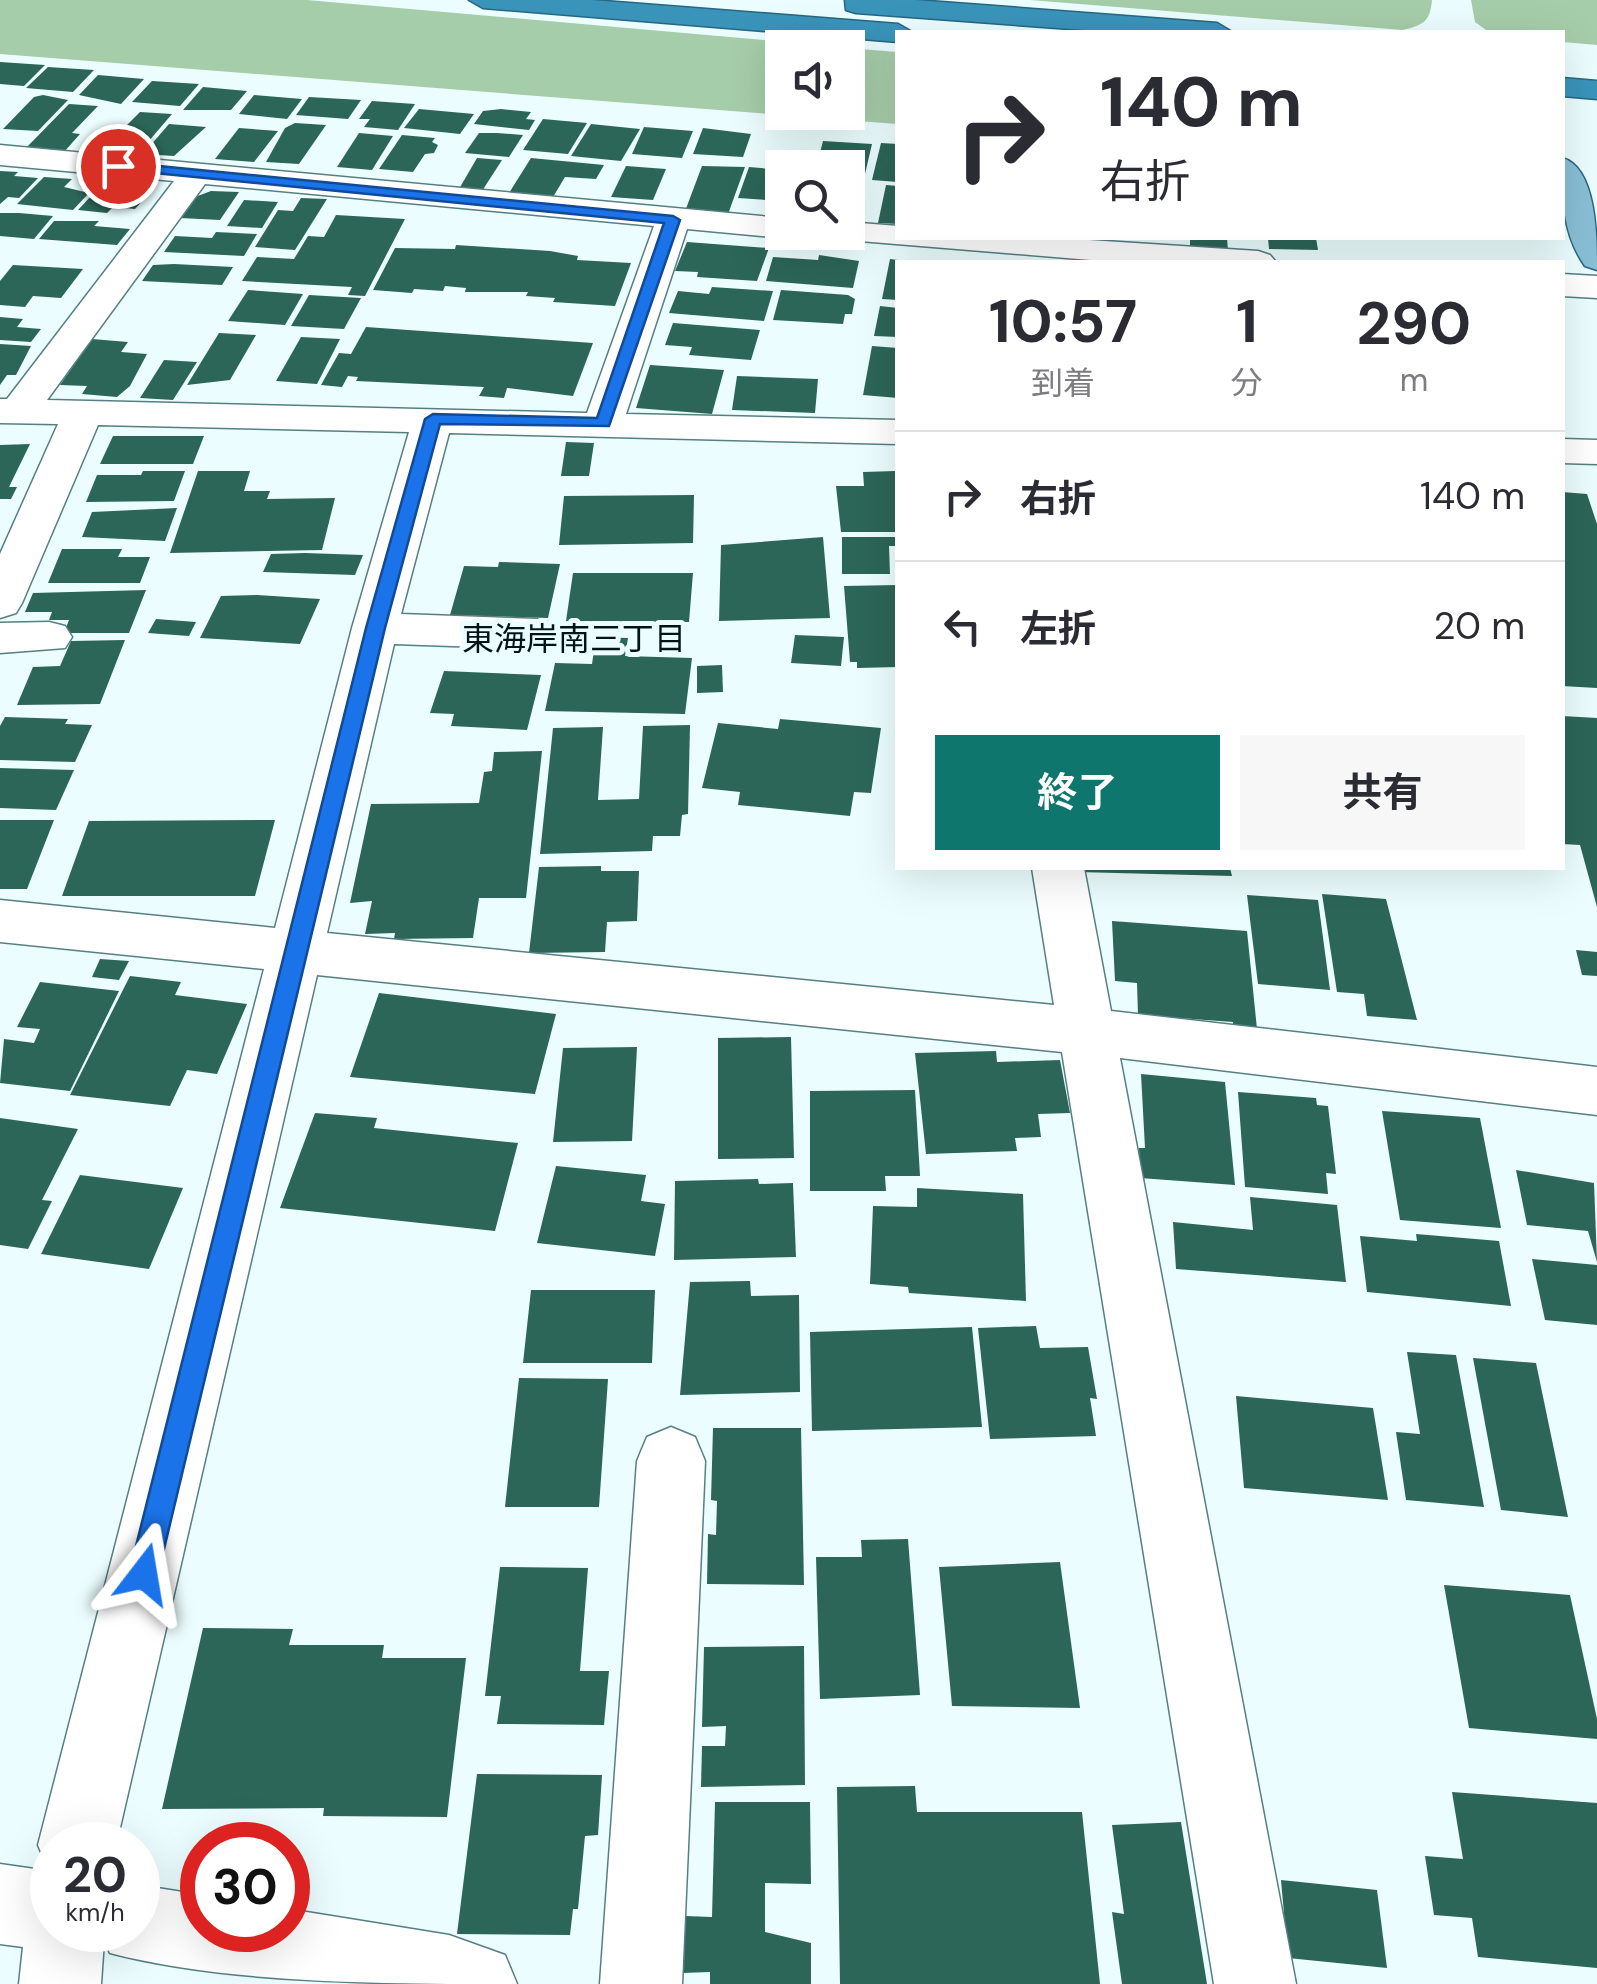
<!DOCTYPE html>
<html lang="ja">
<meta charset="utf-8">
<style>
body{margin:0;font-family:"DM Sans","Noto Sans JP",sans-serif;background:#f7f7f7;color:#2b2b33;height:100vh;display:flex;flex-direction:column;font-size:38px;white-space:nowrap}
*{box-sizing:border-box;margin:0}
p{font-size:32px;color:#7c7c81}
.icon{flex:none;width:55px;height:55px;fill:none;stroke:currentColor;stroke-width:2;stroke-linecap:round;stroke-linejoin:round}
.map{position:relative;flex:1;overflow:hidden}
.sheet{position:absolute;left:895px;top:260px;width:670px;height:610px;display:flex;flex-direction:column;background:#fff;border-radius:0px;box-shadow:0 10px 40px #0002}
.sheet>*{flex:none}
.guide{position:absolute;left:895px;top:30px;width:670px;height:210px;border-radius:0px;box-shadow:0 10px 40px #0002;background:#fff;color:#2b2b33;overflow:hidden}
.fabs{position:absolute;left:765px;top:30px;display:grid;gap:20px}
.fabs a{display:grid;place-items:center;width:100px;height:100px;border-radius:0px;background:#fff;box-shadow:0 10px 40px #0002;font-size:50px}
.speed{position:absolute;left:30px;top:1822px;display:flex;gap:20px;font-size:50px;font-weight:700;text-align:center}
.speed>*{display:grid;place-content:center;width:130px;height:130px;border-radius:50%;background:#fff;box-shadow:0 10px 40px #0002;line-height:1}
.speed small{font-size:25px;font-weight:400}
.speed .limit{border:15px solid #d22;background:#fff;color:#111}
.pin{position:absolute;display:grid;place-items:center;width:85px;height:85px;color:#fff;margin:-42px;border:5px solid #fff;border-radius:50%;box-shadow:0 2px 10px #0007}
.me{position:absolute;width:110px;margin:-55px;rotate:14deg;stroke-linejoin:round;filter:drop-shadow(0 0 8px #0008)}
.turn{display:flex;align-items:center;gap:35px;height:210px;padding:0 40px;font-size:45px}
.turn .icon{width:130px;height:130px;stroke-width:2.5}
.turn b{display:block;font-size:70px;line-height:85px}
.eta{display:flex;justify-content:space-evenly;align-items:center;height:170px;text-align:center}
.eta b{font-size:60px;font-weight:700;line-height:70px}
.primary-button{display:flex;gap:20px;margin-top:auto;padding:20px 40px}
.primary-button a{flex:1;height:115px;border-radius:0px;background:#0f766e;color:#fff;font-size:40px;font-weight:700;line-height:115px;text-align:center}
.primary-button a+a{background:#f7f7f7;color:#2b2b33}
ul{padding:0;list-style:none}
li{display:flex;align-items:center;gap:30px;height:130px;padding:0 40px;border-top:2px solid #e1e1e2}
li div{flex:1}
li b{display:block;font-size:38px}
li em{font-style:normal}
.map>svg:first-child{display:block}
</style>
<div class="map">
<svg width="1597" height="1984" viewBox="0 0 1597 1984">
<rect width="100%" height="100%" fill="#ebfdfe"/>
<!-- forest -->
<g fill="#a6cda9">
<polygon points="0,0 307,0 845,47 782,48 782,112 848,112 848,48 897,52 897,124 0,54"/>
<path d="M1030 0H1432C1430 22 1423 25 1403 30Z"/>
<polygon points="1471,0 1597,0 1597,45 1563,42 1562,32 1489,32 1475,22"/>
</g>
<!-- building -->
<g fill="#2c6658">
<polygon points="0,62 45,65 24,86 0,84"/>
<polygon points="48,67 94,70 73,92 26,88"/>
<polygon points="98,75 144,79 121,104 79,95"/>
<polygon points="152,81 199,84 180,106 132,102"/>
<polygon points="203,87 247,91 231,110 183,110"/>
<polygon points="43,95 68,100 38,131 3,129 34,97"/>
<polygon points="254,95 302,99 287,119 239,114"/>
<polygon points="309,97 361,100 348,119 296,115"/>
<polygon points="372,101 415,104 398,130 364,127 370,119 359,119"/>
<polygon points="69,104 98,106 72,133 80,134 64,152 25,149"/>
<polygon points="419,109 474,114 460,134 404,128"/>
<polygon points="501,109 531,112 526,119 535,120 529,130 474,124 483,111"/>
<polygon points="140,112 172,114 148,142 133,141 122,154 100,152"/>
<polygon points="543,119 587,123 568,154 523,150"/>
<polygon points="295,123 326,125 299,164 266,162 285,128"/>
<polygon points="169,124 206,127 174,156 143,154"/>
<polygon points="591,124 640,129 621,161 571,156"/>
<polygon points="644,127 693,131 682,158 632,154"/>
<polygon points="239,128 278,131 254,162 215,159"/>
<polygon points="703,128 751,134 743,157 693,154"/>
<polygon points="359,133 393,136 372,170 337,167"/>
<polygon points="479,133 497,133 523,135 509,157 465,153"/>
<polygon points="402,135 435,138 432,142 438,145 434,153 425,154 413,172 379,169"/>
<polygon points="823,141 872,144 865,174 848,173 848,168 816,168"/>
<polygon points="881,143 898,144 898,182 872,180"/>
<polygon points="477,158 502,160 482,191 459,189"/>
<polygon points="531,158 604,165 596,179 565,177 553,197 509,193"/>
<polygon points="626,166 666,169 653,200 611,197"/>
<polygon points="702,166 745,167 727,217 684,214"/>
<polygon points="749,167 782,170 782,201 738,198"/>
<polygon points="0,171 18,172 14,176 38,178 19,198 8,197 0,204"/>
<polygon points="44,177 72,179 64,187 89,193 73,210 17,204"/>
<polygon points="106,180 133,183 130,186 154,188 135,209 113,207 107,213 78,210"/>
<polygon points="886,185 898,186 898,224 878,223"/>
<polygon points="848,190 862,191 855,221 848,220"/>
<polygon points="211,191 239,192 220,220 180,218 195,197"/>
<polygon points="301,198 327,199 295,250 255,247 278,210 293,211"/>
<polygon points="244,200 278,202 262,228 227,226"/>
<polygon points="0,213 19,213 53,216 34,239 0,236"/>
<polygon points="336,215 405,219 365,296 348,295 352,287 242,281 257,257 294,259 308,236 324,237"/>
<polygon points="54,221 99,221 94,226 130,229 117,245 39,239"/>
<polygon points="216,232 257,234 244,256 164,252 175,236 212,238"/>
<polygon points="1190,238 1227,238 1228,251 1190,248"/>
<polygon points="1268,238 1316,238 1318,250 1269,249"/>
<polygon points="687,242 769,248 757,281 697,277 698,272 675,271"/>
<polygon points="456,245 550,251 578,256 577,260 631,263 615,306 553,302 555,298 526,296 528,292 465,292 466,288 445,286 443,291 414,289 412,293 373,290 395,248 455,249"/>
<polygon points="819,255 859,261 853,288 766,281 773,257 818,260"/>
<polygon points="890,259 898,260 898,300 882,299"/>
<polygon points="174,264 233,267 222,285 142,281 153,265"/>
<polygon points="13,265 83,269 61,298 33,296 25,307 0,305 0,281"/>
<polygon points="712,287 773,291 764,321 669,313 678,291 709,294"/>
<polygon points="248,290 303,294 285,325 228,321"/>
<polygon points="781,290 848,295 855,299 852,314 845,314 843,324 773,320"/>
<polygon points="309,295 361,298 344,329 291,326"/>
<polygon points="880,306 898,308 898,337 874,336"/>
<polygon points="0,317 23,319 17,327 41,329 31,342 0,340"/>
<polygon points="673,323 760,330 751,360 689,355 692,347 665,345"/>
<polygon points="366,327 593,343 573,396 507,388 504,398 479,396 484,387 356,381 358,377 348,376 342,387 321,385 339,353 351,354"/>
<polygon points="219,333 256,335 230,380 187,385"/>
<polygon points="301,337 340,339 317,384 276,381"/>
<polygon points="92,339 128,342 121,352 147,354 130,386 117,397 82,394 87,386 60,385"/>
<polygon points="0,344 31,346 16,375 7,375 0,385"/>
<polygon points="872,346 898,348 898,398 863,395"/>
<polygon points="164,360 197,362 173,400 140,398"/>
<polygon points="650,365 724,370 712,414 636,408"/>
<polygon points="737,376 818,379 815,413 732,410"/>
<polygon points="113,436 204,436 193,464 100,464"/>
<polygon points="566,442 594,443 589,476 561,476"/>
<polygon points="30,444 9,487 17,487 11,499 0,499 0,445"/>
<polygon points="143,471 185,471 174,501 86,502 97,475 141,475"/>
<polygon points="198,471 250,471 244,491 270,491 267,499 335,498 322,550 170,553"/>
<polygon points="895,471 898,532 841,532 836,486 864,486 863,472"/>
<polygon points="1562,492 1587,494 1597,524 1597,688 1562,686"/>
<polygon points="694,495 693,543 559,545 564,496"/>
<polygon points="177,508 165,541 82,537 92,512"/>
<polygon points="823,537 830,618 719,621 721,545"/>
<polygon points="842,537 898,537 898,546 889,546 890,574 842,574"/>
<polygon points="62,549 122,549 118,557 150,557 140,583 48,583"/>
<polygon points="271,554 305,553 363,555 355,575 263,572"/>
<polygon points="499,562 560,564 548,618 450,615 464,566 498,567"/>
<polygon points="573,573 693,573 689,622 566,621"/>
<polygon points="897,585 898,667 857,668 857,662 850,662 844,586"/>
<polygon points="146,590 129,633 64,633 69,620 49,620 52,612 25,612 33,593"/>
<polygon points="257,595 320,599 300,644 200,638 221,596"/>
<polygon points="156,619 196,622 189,636 148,633"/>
<polygon points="795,635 844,637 841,666 791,663"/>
<polygon points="596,637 628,638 625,656 692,658 685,714 545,711 555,663 592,664"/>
<polygon points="125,640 100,704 17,705 33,667 60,666 71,641"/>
<polygon points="722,665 723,692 697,693 697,666"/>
<polygon points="444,671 541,675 527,730 451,726 454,714 430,713"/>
<polygon points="1562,716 1597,718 1597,907 1580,845 1562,844"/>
<polygon points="5,717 68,719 65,724 92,725 75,762 0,760 0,726"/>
<polygon points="780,719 881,728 871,793 854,792 850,816 738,805 740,792 702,788 718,723 778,729"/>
<polygon points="690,725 688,814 682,815 680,836 653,836 652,851 540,854 553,728 603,727 598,800 639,799 643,726"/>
<polygon points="542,751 526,898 479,898 473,938 394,939 395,933 365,934 372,901 350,903 371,804 479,803 484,772 492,771 494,752"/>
<polygon points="0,768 74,770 56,810 0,808"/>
<polygon points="0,820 54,820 27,889 0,889"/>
<polygon points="275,820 255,896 62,896 89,821"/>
<polygon points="601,866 601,871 639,871 637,921 607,922 605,952 529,953 539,867"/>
<polygon points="1077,868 1230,868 1232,876 1078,872"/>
<polygon points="1322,894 1386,899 1417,1020 1367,1016 1364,994 1337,992"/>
<polygon points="1247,895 1318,900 1330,990 1258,984"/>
<polygon points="1112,921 1247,931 1257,1029 1233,1027 1233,1022 1138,1015 1137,983 1115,981"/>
<polygon points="1576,950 1597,952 1597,976 1582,975"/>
<polygon points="100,959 129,961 119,980 92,977"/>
<polygon points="130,976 181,982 175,995 247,1004 217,1074 187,1070 170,1106 70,1095"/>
<polygon points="40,982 119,991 70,1091 0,1083 4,1039 34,1043 40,1029 17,1027"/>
<polygon points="379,993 556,1014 535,1094 350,1077"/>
<polygon points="791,1037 794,1158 718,1159 718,1038"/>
<polygon points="637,1047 632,1141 553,1142 563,1048"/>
<polygon points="996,1051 997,1062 1060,1060 1070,1113 1038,1114 1041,1137 1015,1138 1017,1151 926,1154 915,1053"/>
<polygon points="1141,1074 1225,1082 1235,1185 1140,1178 1139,1148 1145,1148"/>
<polygon points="915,1090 920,1176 885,1176 886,1191 810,1191 810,1091"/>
<polygon points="1238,1092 1316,1098 1317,1105 1328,1106 1336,1174 1326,1173 1328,1194 1245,1187"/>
<polygon points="1382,1111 1480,1118 1501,1228 1400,1220"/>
<polygon points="315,1113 377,1118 374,1128 518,1143 495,1231 280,1208"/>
<polygon points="0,1118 78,1129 42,1200 52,1201 28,1249 0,1245"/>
<polygon points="556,1166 646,1175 641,1201 665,1204 655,1256 537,1243"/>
<polygon points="1516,1170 1594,1183 1597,1262 1588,1231 1527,1225"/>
<polygon points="80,1175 183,1188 149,1269 41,1254"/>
<polygon points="758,1179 759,1184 793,1183 796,1257 674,1260 675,1181"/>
<polygon points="917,1188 1023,1194 1026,1301 909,1293 908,1287 870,1284 873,1206 917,1207"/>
<polygon points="1250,1197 1337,1205 1346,1282 1176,1269 1173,1222 1253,1230"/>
<polygon points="1416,1234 1499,1241 1511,1306 1367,1292 1360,1236 1417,1241"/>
<polygon points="1532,1259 1597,1265 1597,1325 1545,1320"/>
<polygon points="750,1281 751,1296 799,1295 800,1392 680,1395 690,1282"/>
<polygon points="531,1290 655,1290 652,1363 523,1363"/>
<polygon points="1036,1326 1040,1348 1088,1347 1097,1399 1090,1398 1096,1436 990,1439 978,1328"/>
<polygon points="972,1327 982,1427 812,1431 810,1332"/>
<polygon points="1407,1352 1456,1355 1484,1507 1406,1500 1396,1432 1420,1434"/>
<polygon points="1473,1358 1536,1363 1568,1517 1501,1510"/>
<polygon points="519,1378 608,1379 599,1507 505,1507"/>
<polygon points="1236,1396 1373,1408 1388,1500 1244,1488"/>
<polygon points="713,1428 801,1428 804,1585 707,1584 708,1534 716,1535 717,1501 711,1500"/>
<polygon points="908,1539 920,1695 820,1699 816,1557 862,1557 861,1540"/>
<polygon points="1060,1562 1080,1708 952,1706 939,1567"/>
<polygon points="500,1567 588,1568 580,1671 609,1671 604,1725 497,1724 501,1696 485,1696"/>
<polygon points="1444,1585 1570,1595 1597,1719 1597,1739 1469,1728"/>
<polygon points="203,1628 293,1629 289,1645 384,1645 382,1658 466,1658 447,1817 323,1816 324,1808 162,1809"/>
<polygon points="804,1646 805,1785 701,1787 702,1746 725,1746 726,1726 702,1727 704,1647"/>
<polygon points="477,1774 602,1775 598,1835 585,1836 578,1909 573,1909 570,1935 457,1934"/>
<polygon points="915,1786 917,1812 1082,1812 1100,1984 840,1984 837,1787"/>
<polygon points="1452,1792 1597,1803 1597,1968 1478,1957 1472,1918 1434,1915 1425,1856 1463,1859"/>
<polygon points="715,1802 810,1802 811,1884 765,1883 765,1932 811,1943 811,1984 710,1984 710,1972 682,1973 685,1916 712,1917"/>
<polygon points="1181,1822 1207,1984 1122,1984 1112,1912 1124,1914 1112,1825"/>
<polygon points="1281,1880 1377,1890 1387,1968 1288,1958"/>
</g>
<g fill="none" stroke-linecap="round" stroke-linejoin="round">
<!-- minor casing -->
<g stroke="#567f83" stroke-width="3">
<g id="minor">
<path d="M0 145 782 218V232L794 235 782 238 687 229 626 414 898 420V444L449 433 401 614 537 619 553 623 560 634 553 645 537 649 394 644 327 933 1054 1005 1032 868H1084L1111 1011 1597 1067V1115L1120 1058 1296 1984H1214L1062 1052 317 975 116 1845H52V1930H138V1885L202 1895V1930H288V1909L449 1935 505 1955 517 1984C390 1984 228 1984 110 1953L104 1940 101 1984H19L23 1947 0 1944V1864L49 1871 38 1845 264 969 0 942V900L275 928 352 628 409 432 98 425 22 603 16 613 0 618V554L58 424 0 423V399H7L174 181 0 165ZM205 184 654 226 587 413 47 400Z"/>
<polygon points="848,222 898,226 898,238 1058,238 1258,251 1270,255 1276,262 1115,262 835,239 830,232 848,232"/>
<polygon points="1562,274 1597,276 1597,298 1562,296"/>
<polygon points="1562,439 1597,440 1597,464 1562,463"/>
<polygon points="49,622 65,626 72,637 65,648 0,653 0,623"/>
<polygon points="671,1427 695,1437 705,1461 682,1984 600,1984 637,1461 647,1437"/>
</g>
</g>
<!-- major casing -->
<g stroke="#276781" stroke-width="3">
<path id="major" d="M1562 158C1597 167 1597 240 1597 270L1585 266C1562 234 1562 196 1562 158Z"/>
</g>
<!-- highway casing -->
<g stroke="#276781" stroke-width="3">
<g id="highway">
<polygon points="469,0 591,0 898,24 912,32 898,32 898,42 483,8"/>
<polygon points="845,0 915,0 1217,23 1232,32 1112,32 856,13 846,10"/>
<polygon points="1562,78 1597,81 1597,99 1562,96"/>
</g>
</g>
<!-- minor -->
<use href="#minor" fill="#fff" fill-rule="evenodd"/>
<!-- major -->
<use href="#major" fill="#89bfd6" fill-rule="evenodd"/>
<!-- highway -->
<use href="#highway" fill="#3a94ba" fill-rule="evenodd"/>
</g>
<!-- route -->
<polygon fill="#1a73e8" stroke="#114b97" stroke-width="2.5" points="118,162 673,216 680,220 609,426 440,424 385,628 158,1574 154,1584 144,1588 133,1584 129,1574 366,628 425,419 433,414 597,418 664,223 113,169"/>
<g text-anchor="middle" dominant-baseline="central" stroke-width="10" stroke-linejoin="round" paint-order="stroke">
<!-- neighbourhood labels -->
<g font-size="32" fill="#041416" stroke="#ebfdfe">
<text x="574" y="639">東海岸南三丁目</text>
</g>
</g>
</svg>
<div class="fabs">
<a><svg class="icon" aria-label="sound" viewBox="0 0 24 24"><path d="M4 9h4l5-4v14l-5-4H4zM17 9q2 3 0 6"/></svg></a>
<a><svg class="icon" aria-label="search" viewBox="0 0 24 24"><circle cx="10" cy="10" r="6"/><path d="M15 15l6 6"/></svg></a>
</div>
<div class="speed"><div>20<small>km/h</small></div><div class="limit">30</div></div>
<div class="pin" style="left:118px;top:166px;background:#d93025"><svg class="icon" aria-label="arrive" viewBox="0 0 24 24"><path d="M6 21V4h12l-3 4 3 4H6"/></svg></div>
<svg class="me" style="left:144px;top:1574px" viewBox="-20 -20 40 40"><path d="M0-17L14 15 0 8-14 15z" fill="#1a73e8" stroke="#fff" stroke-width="4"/></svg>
<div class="guide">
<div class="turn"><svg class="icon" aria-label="right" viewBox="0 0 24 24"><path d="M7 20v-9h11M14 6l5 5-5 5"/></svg><div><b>140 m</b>右折</div></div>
</div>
<section class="sheet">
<div class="eta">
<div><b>10:57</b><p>到着</p></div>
<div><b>1</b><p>分</p></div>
<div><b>290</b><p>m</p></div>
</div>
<ul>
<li><svg class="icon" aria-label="right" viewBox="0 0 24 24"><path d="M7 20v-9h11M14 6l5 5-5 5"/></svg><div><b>右折</b></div><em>140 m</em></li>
<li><svg class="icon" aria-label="left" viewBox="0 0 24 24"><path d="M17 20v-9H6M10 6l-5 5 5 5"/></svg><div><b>左折</b></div><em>20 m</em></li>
</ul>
<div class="primary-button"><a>終了</a><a>共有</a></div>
</section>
</div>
